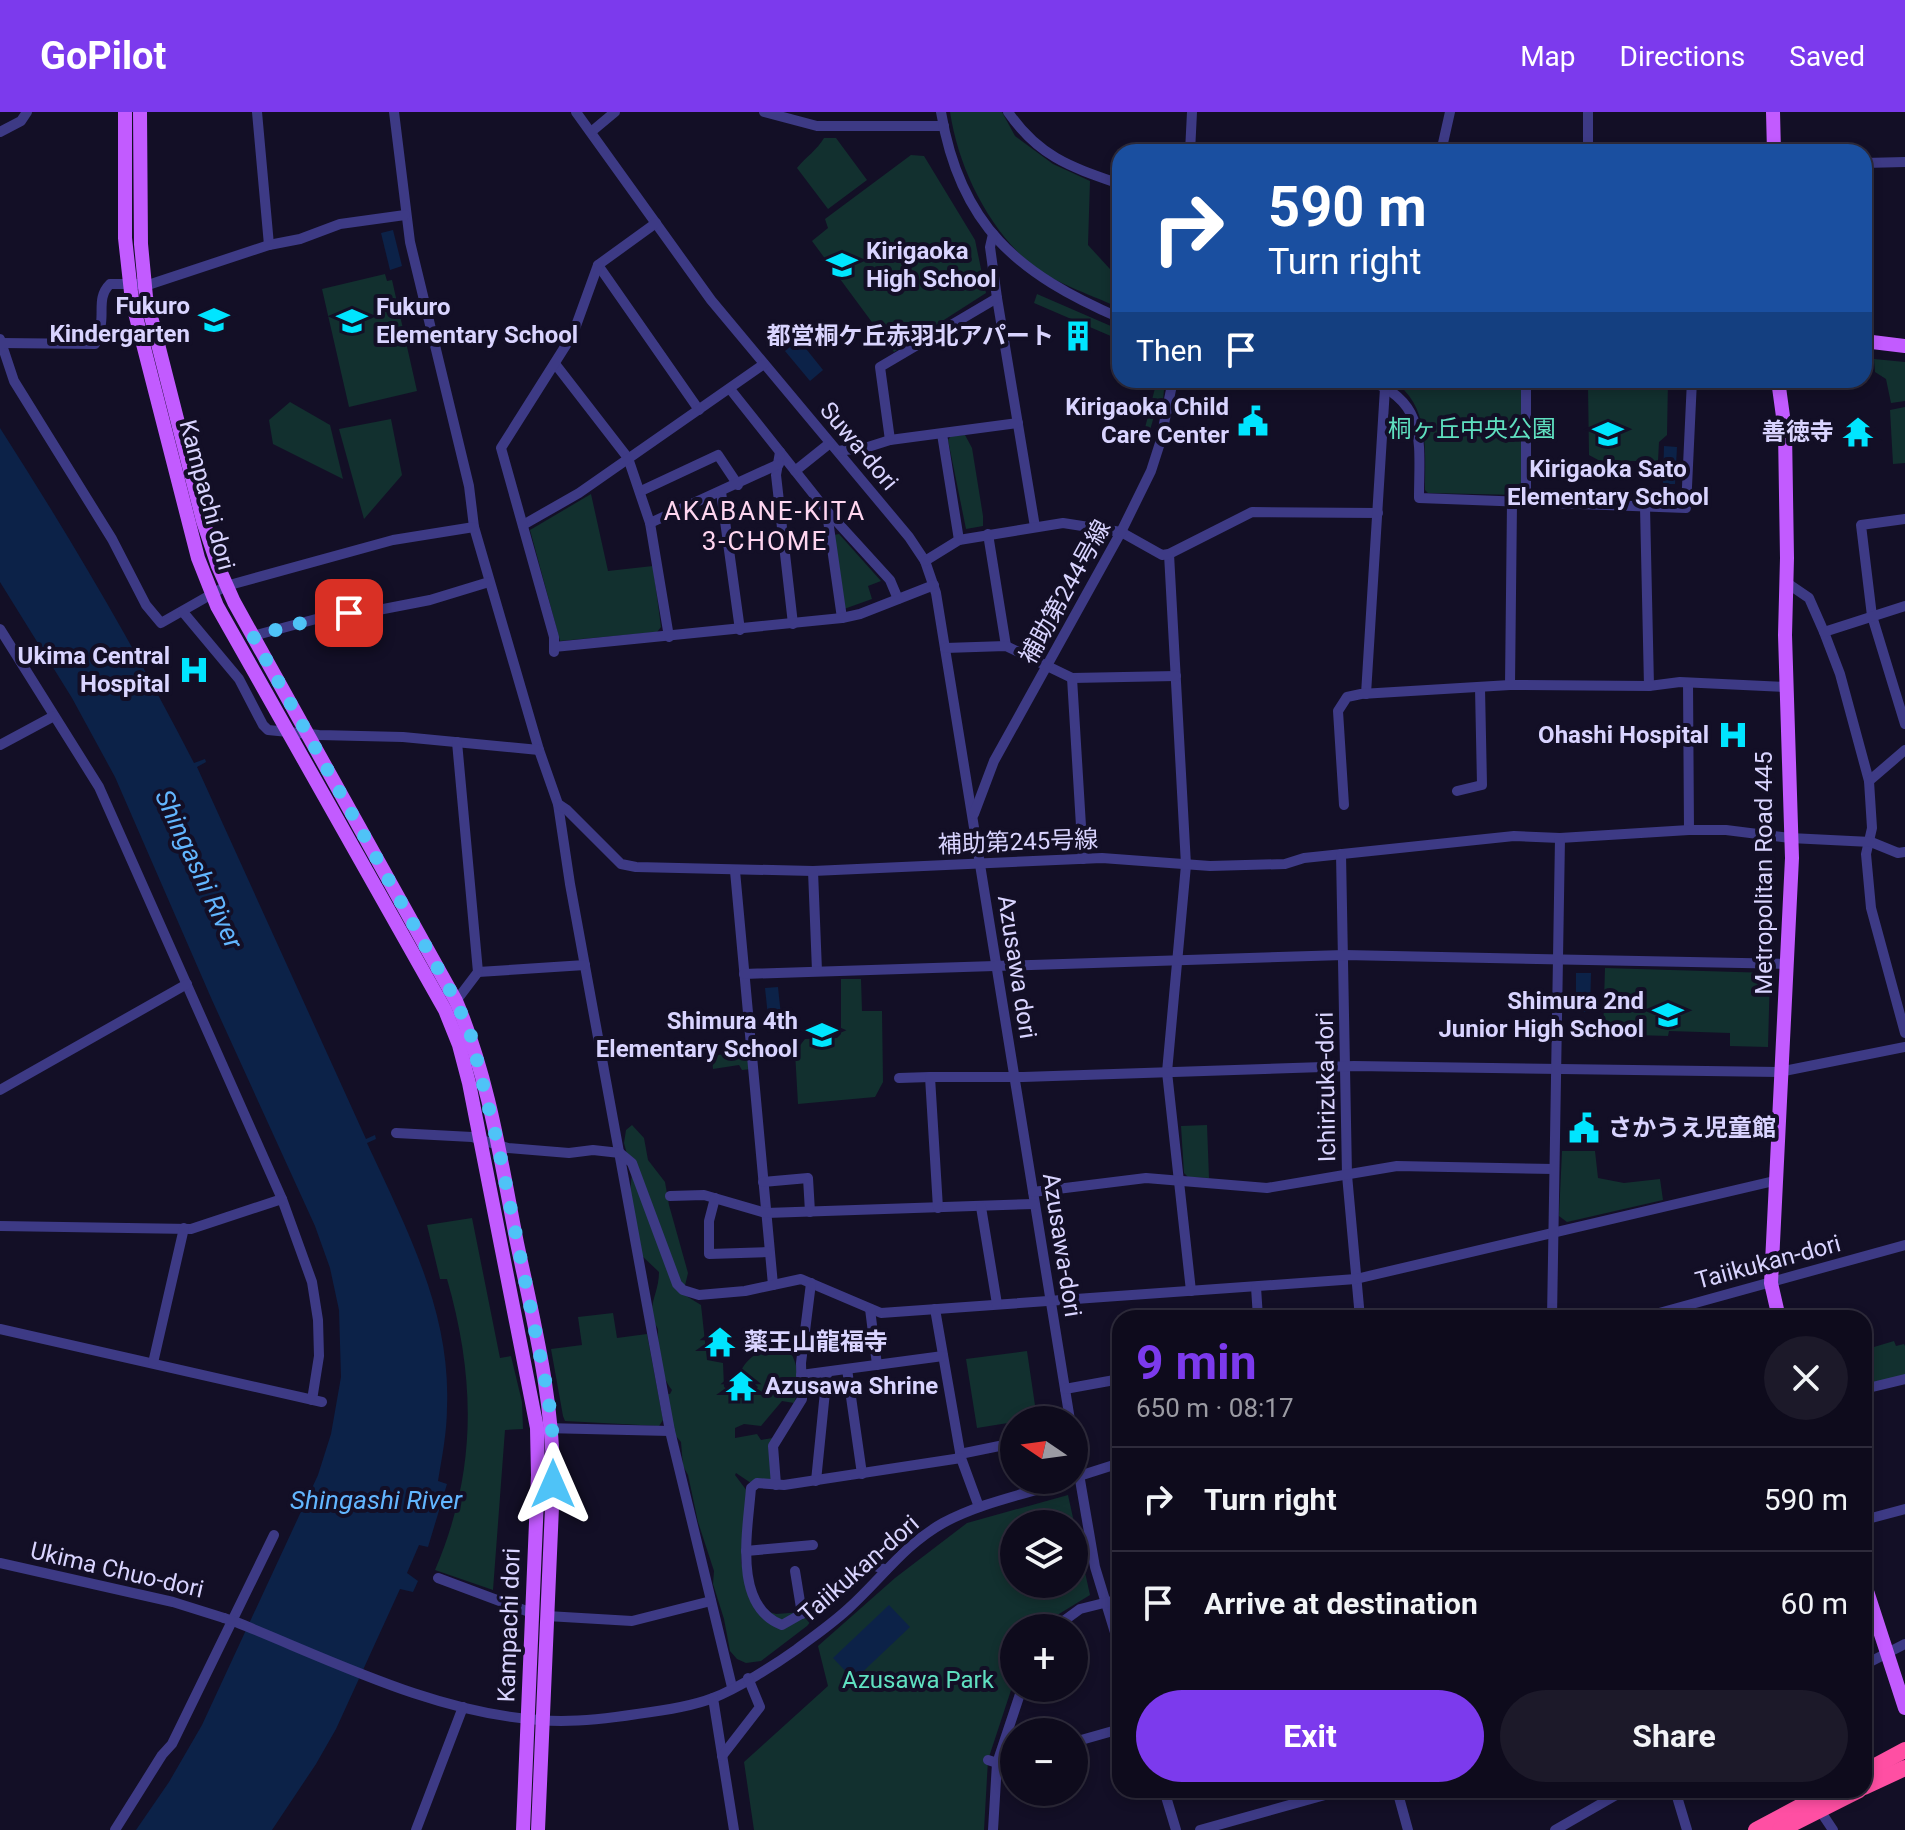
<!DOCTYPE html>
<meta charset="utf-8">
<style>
body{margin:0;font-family:Roboto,"Noto Sans JP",sans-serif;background:#1c1929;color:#f1f3f6;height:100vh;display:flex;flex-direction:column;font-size:30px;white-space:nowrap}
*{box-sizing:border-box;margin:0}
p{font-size:26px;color:#9b9ba3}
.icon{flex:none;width:44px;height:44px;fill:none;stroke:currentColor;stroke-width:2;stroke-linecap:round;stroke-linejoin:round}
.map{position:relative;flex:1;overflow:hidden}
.drawer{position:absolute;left:1112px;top:1198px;width:760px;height:488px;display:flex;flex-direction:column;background:#0e0b1c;border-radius:24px;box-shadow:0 4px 12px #0003,0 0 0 2px #2e2b3b}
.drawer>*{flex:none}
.hud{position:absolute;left:1112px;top:32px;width:760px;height:244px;border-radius:24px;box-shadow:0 4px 12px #0003,0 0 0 2px #2e2b3b;background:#1a4fa0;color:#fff;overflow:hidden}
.needle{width:52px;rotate:283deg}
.fabs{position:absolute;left:1000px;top:1294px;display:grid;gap:16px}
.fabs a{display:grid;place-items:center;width:88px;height:88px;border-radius:50%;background:#0e0b1c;box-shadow:0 4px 12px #0003,0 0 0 2px #2e2b3b;font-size:40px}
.pin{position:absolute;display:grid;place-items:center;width:68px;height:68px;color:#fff;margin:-34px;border-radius:16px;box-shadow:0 4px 12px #0006}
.me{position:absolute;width:88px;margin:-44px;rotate:0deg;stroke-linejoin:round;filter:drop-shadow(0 0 6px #0008)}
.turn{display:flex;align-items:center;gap:28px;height:168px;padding:0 24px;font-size:36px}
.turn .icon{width:104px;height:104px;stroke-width:2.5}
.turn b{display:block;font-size:56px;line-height:68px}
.then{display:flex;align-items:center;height:76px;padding:0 24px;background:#0003;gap:16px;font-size:30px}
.round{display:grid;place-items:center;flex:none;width:84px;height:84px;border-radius:42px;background:#1c1929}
.overview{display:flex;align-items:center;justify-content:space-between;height:136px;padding:0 24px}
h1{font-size:48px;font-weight:700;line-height:60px;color:#7c3aed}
.action{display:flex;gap:16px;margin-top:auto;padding:16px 24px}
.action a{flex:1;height:92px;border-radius:48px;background:#7c3aed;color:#fff;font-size:32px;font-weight:700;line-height:92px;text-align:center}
.action a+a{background:#1c1929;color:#f1f3f6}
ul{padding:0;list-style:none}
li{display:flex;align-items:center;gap:24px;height:104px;padding:0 24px;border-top:2px solid #2e2b3b}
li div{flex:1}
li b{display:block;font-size:30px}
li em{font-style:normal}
header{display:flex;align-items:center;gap:48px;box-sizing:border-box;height:112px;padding:0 40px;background:#7c3aed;color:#fff}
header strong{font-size:38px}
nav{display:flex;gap:44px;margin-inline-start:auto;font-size:28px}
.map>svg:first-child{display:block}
</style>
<header>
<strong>GoPilot</strong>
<nav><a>Map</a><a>Directions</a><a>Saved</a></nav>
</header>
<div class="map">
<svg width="1905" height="1718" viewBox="0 0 1905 1718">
<rect width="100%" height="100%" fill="#130f26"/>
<!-- green -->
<g fill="#12302f" fill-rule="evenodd">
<path d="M950 0H1002L1015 24 1053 52 1090 69 1088 133 1120 168V196C1098 186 1052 169 1035 156 989 118 959 58 950 0Z"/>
<path d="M824 26H836L867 68 828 97 797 56C806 45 817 38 824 26Z"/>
<polygon points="911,43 924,44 975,128 986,181 894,240 812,129 828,116 825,107"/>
<polygon points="385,162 387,169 392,168 417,279 349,295 322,177"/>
<polygon points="1037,182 1120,218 1120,228 1034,191"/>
<polygon points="1874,247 1905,250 1905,289 1891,291 1886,267 1875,260"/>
<polygon points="1157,268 1165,268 1163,288 1159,287 1148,325 1143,324"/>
<path d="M1392 268H1521L1522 379 1519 383 1428 381 1425 378C1425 338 1430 293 1392 268Z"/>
<polygon points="1591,268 1668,268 1667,323 1659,330 1658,349 1600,349 1589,343 1588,274"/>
<polygon points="290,290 330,313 343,367 273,332 269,308"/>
<polygon points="1905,295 1905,351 1893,352 1890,298"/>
<polygon points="391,307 402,363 364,407 339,317"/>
<polygon points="965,323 972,336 983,404 983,414 966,417 948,328 951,324"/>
<polygon points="591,382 608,459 653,454 661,515 657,520 560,529 530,418"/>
<polygon points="839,422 881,469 868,474 872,487 844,497 834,423"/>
<polygon points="1605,856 1770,861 1768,935 1730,934 1730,921 1669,919 1668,924 1603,922"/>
<polygon points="841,867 861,867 862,899 882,899 883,970 875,985 798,992 795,940 805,927 837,926 841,922"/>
<polygon points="749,938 751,957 742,958 739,953 713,957 712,944"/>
<path d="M632 1013 644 1026 648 1048 665 1070 669 1093 688 1161 683 1182 701 1193 707 1248 723 1251 724 1275 741 1286H748L758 1275 741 1259C748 1243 769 1232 785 1232 798 1248 802 1271 794 1291L782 1289 761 1314 744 1312 735 1316V1326L757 1322 761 1328 779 1325 773 1334 776 1373H754L736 1361 735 1363 747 1379 741 1451 756 1496 776 1502 817 1499V1502L807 1514 761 1549 746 1551 737 1547 730 1539 724 1507 713 1472 714 1459 698 1410 688 1363 683 1354 681 1330 675 1323 667 1282H670L672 1278C659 1262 658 1237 658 1217 644 1195 659 1184 659 1160L640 1142 630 1081 632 1061 624 1031 626 1018Z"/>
<polygon points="1207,1013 1209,1066 1188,1065 1184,1061 1181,1014"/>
<polygon points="1562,1039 1595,1039 1598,1066 1624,1071 1660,1067 1663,1088 1567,1110 1559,1104"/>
<path d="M472 1106 500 1246 511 1244 522 1290 523 1317 505 1318 493 1478 435 1458C477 1360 476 1268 447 1167H440L427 1113Z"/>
<polygon points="613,1201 617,1226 647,1222 663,1308 659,1314 565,1309 563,1304 551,1237 582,1233 578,1205"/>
<polygon points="1894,1229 1896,1234 1904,1232 1905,1234 1905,1267 1864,1277 1864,1238"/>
<polygon points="1027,1239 1037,1307 1014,1308 1014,1310 977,1316 966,1247"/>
<path d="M1068 1383 1090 1483 1036 1516H1014V1569L988 1648 984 1718H754L744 1650 828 1574 818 1534 895 1466 967 1411ZM1014 1412H1074V1472H1014Z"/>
</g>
<!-- water -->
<g fill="#0c2248">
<polygon points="393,118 402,154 390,158 381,121"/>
<polygon points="799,228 823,258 810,269 785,239"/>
<path d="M0 316C70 425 135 536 194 651L205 647 206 650 197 655 366 1027 375 1023 376 1027 367 1031C406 1116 451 1199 447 1295 447 1320 442 1345 438 1369L447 1372 428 1435 419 1433 407 1461 418 1469 413 1480 400 1477 336 1617 316 1652 272 1718H136L169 1670 202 1613 318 1363 331 1322 341 1265 339 1198 330 1156 315 1114 212 888 115 665 72 586 0 470Z"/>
<polygon points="1664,334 1677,335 1675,372 1663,372"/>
<polygon points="1576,861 1591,861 1590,900 1576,900"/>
<polygon points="778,875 782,913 769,914 765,876"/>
<polygon points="889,1493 910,1515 854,1568 833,1546"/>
</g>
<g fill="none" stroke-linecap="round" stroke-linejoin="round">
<!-- minor -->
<g stroke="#3d3a85" stroke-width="10">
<polyline points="257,0 269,133"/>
<polyline points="394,0 410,130 469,374 474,415 539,638 558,692 570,772 670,1319 732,1575"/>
<polyline points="576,0 711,188 909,425 925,449 936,481 1070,1308"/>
<polyline points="764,0 817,14 944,14"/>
<path d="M941 0C960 114 1018 162 1120 206"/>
<path d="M1008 0C1039 45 1071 55 1120 72"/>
<polyline points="1588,0 1588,40"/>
<polyline points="0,20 21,9 27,0"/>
<polyline points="591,20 615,0"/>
<polyline points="1190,40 1192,0"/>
<polyline points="1441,40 1450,0"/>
<polyline points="1864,51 1905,50"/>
<polyline points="993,122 990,135 997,186 1035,415"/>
<polyline points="598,153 699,298"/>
<polyline points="0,227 14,269 112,427 146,493 161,511 226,474 393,428 474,415"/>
<path d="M1 231 95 232C97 225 100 218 101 211 103 197 98 184 110 172H151L269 133 300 127 340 112 405 103"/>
<polyline points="556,253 628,346 650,411 669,525"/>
<path d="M1368 268C1428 290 1419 332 1419 386L1686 396 1692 268"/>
<polyline points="730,277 827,399 890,468 898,487"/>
<polyline points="942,322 959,428"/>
<polyline points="890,328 880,255 997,186"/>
<polyline points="838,339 868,335 890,328 1018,311"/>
<polyline points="780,340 776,363 793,512"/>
<polyline points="795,359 830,331"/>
<polyline points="641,379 718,343 738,373"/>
<polyline points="721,380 740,518"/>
<polyline points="1526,391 1526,268"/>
<polyline points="1645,395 1649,574"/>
<polyline points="827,401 842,506"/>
<polyline points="1905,407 1861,413 1872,504 1905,612"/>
<polyline points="650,411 779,352"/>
<polyline points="523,413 579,381 764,252"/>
<polyline points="988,422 1006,534"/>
<polyline points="1169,442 1186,753 1167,960 1191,1179"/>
<polyline points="925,449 959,428 1063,411 1121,420 1162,443 1169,442 1252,400 1378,401"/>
<polyline points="1787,471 1809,486 1824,520 1840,562 1869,669"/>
<polyline points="183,500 239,567 263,613 268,618 319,623 403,625 539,638"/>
<polyline points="0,517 99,675 282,1087 312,1170 318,1208 319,1244 312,1288"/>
<polyline points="1824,520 1905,494"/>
<polyline points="253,524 331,503 368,500 430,488 489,470"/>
<polyline points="554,535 842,506 860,502 934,473"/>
<polyline points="945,536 1006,534 1072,566 1176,564"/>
<polyline points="554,540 554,525 501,336 573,222 598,153 656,111"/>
<polyline points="1072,566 1083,747"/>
<polyline points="1688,571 1689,718"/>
<polyline points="1510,573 1512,390"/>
<polyline points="1366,582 1385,276"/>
<polyline points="0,633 54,604"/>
<polyline points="1905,638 1869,669 1872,716 1866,742 1871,796 1905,921"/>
<polyline points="1457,679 1482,673 1480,576"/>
<polyline points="558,692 567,698 621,752 636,755 813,759 1102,746 1210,754 1285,752 1304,746 1514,724 1560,726 1689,718 1726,718 1790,726 1871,730 1898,741 1905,740"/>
<polyline points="1344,693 1338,599 1347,585 1361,582 1510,573 1649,574 1680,570 1786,575"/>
<polyline points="974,702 994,649 1121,420 1151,359 1160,331 1173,268"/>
<polyline points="1341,742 1347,1063 1360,1206"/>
<polyline points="735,759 773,1173"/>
<polyline points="813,759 817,859"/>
<polyline points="478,860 585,853"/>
<polyline points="744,862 1344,843 1788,852"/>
<polyline points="456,889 478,860 457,630"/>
<polyline points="899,966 930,965"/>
<polyline points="0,978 187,872"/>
<polyline points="396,1021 472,1025 508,1036 569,1041 593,1038 620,1041 632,1051 677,1172 683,1178 699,1183 745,1179 801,1167 881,1201 1356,1167 1774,1069"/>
<polyline points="763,1070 808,1066 810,1100"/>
<polyline points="1033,1080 1146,1066 1267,1076 1397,1054 1554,1057"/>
<polyline points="670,1084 704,1083 766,1101 1034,1092"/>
<polyline points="715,1086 709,1109 709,1142 769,1140"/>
<polyline points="981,1095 997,1192"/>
<polyline points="938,1096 930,965 1023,965 1354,954 1779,960 1905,935"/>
<polyline points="0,1114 191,1117 282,1087"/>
<polyline points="1256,1175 1258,1206"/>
<polyline points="870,1197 877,1253"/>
<polyline points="935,1197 961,1346 979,1395"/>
<polyline points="1552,1206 1560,726"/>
<polyline points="1641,1206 1905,1133"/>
<polyline points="0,1217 322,1290"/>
<polyline points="153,1251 184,1116"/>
<polyline points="847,1257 862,1362"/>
<polyline points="801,1263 943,1244"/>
<polyline points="1065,1277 1120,1267"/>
<polyline points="1864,1277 1905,1267"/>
<polyline points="544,1316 670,1319"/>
<polyline points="1074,1333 1095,1455 1120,1537"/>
<polyline points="960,1342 1014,1331"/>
<polyline points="1076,1365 1120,1351"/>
<polyline points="816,1369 827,1260"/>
<polyline points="776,1373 773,1334 802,1287 801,1251 811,1171"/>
<polyline points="1864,1408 1905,1397"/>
<polyline points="746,1439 813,1433"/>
<polyline points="0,1451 173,1490 224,1506"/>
<path d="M886 1458 873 1453 831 1485 782 1513C732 1494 748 1417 751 1376L757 1371 784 1373 961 1346"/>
<polyline points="795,1459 802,1502"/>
<polyline points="438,1466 532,1501"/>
<polyline points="547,1504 632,1509 711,1489"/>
<path d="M236 1510C333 1549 435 1601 540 1608 572 1611 605 1607 637 1602 661 1599 690 1595 713 1586 737 1577 776 1552 797 1537 814 1524 833 1511 849 1496 881 1467 905 1432 943 1411 982 1390 1027 1382 1069 1368"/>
<polyline points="1054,1516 1080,1497 1120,1487"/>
<polyline points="1864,1553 1905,1532"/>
<polyline points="713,1586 734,1718"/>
<polyline points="1074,1630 1120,1617"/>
<polyline points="722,1644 760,1595 748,1566"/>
<polyline points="988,1648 997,1651 1014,1646"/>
<polyline points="1164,1678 1176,1718"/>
<polyline points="1397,1678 1408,1718"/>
<polyline points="1675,1678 1687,1718"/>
<polyline points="1819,1697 1833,1718"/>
<polyline points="115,1718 162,1643 172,1632 274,1423"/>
<polyline points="416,1718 463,1595"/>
<polyline points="993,1718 997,1651 1022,1576"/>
<polyline points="1200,1718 1343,1678"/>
<polyline points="1555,1718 1625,1678"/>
</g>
<!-- major -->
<g stroke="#c25bff" stroke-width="14">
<polyline points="125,0 125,126 132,189 198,446 217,494 445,898 459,933 469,971 537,1316 538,1363 523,1718"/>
<path d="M140 0 141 132 146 185 203 409 218 454 234 490 456 889C489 966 501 1050 517 1131 534 1211 554 1290 553 1372L538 1718"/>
<polyline points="1773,0 1774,40"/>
<polyline points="1864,229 1905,234"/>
<polyline points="1778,268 1785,319 1787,446 1785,523 1792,746 1771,1171 1779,1206"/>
<polyline points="1864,1470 1905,1596"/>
</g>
<!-- highway -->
<g stroke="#ff4fa3" stroke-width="16">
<polyline points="1864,1660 1905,1638"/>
<polyline points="1864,1675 1905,1656"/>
<polyline points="1756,1718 1831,1678"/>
<polyline points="1780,1718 1859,1678"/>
</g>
<!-- minor-bridge -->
<polyline stroke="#3d3a85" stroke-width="10" points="224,1506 236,1510"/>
</g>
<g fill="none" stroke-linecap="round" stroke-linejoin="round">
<!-- route -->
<polyline stroke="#4fc3f7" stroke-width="14" stroke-dasharray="0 25.2" points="349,501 331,503 253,524 456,889 471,924 498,1033 548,1283 552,1315 553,1372"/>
</g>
<!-- icons -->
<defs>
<g id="school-bare" transform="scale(2.4)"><path d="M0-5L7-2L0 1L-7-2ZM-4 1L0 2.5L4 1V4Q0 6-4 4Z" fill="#00e5ff" stroke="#130f26" stroke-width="2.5" paint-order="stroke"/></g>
<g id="building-bare" transform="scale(2.4)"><path d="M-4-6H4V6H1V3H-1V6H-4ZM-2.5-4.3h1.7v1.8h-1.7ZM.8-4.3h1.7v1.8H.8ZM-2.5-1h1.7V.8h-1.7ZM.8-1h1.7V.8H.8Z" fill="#00e5ff" stroke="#130f26" stroke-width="2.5" paint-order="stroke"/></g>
<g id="civic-bare" transform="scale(2.4)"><path d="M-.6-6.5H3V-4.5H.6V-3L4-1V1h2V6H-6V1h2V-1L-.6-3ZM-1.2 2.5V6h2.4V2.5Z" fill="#00e5ff" stroke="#130f26" stroke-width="2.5" paint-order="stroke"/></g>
<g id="temple-bare" transform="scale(2.4)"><path d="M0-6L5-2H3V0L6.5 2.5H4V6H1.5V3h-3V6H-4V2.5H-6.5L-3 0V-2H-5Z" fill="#00e5ff" stroke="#130f26" stroke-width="2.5" paint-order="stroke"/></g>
<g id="hospital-bare" transform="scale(2.4)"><path d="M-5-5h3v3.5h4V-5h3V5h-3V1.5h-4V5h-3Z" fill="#00e5ff" stroke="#130f26" stroke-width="2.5" paint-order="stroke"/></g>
</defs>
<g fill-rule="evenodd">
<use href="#school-bare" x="842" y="153"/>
<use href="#school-bare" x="214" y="208"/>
<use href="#school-bare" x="352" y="209"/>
<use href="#building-bare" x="1078" y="224"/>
<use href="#civic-bare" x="1253" y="309"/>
<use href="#temple-bare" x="1858" y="320"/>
<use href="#school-bare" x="1608" y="322"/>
<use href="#hospital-bare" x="194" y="558"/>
<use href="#hospital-bare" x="1733" y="623"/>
<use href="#school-bare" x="1668" y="903"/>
<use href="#school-bare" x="822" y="923"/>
<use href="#civic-bare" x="1584" y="1016"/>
<use href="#temple-bare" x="720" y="1230"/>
<use href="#temple-bare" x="741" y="1274"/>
</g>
<g text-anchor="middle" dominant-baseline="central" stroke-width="8" stroke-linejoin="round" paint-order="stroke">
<!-- poi labels -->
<g font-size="24" font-weight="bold" fill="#d9d4ff" stroke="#130f26" text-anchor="end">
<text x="866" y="139" text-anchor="start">Kirigaoka<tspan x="866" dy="28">High School</tspan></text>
<text x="190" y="194">Fukuro<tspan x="190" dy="28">Kindergarten</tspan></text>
<text x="376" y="195" text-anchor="start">Fukuro<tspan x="376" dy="28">Elementary School</tspan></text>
<text x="1054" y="224">都営桐ケ丘赤羽北アパート</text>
<text x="1229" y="295">Kirigaoka Child<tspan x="1229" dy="28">Care Center</tspan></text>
<text x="1834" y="320">善徳寺</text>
<text x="1608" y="357" text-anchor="middle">Kirigaoka Sato<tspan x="1608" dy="28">Elementary School</tspan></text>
<text x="170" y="544">Ukima Central<tspan x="170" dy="28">Hospital</tspan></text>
<text x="1709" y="623">Ohashi Hospital</text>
<text x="1644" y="889">Shimura 2nd<tspan x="1644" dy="28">Junior High School</tspan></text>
<text x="798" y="909">Shimura 4th<tspan x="798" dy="28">Elementary School</tspan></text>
<text x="1608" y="1016" text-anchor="start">さかうえ児童館</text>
<text x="744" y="1230" text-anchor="start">薬王山龍福寺</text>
<text x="765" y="1274" text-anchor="start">Azusawa Shrine</text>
</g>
<!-- park labels -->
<g font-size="24" fill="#5fe0c0" stroke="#130f26">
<text x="1472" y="317">桐ヶ丘中央公園</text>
<text x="918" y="1568">Azusawa Park</text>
</g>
<!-- street labels -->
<g font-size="24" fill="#d9d4ff" stroke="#130f26">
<text transform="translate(859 334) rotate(50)">Suwa-dori</text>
<text transform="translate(207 383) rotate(75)">Kampachi dori</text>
<text transform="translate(1065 480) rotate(-61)">補助第244号線</text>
<text transform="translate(1018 730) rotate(-2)">補助第245号線</text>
<text transform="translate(1764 761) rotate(-90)">Metropolitan Road 445</text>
<text transform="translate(1017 855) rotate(81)">Azusawa dori</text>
<text transform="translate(1326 975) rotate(-91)">Ichirizuka-dori</text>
<text transform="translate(1062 1133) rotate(81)">Azusawa-dori</text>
<text transform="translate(1768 1150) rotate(-15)">Taiikukan-dori</text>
<text transform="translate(859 1457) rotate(-41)">Taiikukan-dori</text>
<text transform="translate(117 1458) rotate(13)">Ukima Chuo-dori</text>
<text transform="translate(509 1513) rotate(-88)">Kampachi dori</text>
</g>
<!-- neighbourhood labels -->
<g font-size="26" letter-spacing="2" fill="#ffd6f0" stroke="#130f26">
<text x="765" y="399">AKABANE-KITA<tspan x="765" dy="30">3-CHOME</tspan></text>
</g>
<!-- water labels -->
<g font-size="26" font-style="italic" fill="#62b6ff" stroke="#130f26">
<text transform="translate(199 757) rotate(65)">Shingashi River</text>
<text x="376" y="1388">Shingashi River</text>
</g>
</g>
</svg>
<div class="fabs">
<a><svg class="needle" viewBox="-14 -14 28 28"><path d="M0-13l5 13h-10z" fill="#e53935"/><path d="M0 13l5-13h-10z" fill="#9b9ba3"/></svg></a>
<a><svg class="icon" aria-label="layers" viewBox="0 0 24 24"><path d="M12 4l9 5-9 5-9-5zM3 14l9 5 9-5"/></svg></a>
<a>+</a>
<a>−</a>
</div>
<div class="pin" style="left:349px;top:501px;background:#d93025"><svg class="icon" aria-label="arrive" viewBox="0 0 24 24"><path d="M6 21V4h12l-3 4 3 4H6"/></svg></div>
<svg class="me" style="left:553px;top:1372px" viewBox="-20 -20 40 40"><path d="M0-17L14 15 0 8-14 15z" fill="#4fc3f7" stroke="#fff" stroke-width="4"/></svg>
<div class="hud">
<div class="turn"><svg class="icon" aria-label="right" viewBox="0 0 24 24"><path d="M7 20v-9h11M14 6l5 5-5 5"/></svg><div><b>590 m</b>Turn right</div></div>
<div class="then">Then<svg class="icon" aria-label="arrive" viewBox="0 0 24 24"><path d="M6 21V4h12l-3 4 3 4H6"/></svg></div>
</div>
<section class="drawer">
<div class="overview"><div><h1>9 min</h1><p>650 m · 08:17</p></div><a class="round"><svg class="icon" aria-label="close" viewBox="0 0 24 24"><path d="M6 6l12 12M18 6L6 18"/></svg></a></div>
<ul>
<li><svg class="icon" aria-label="right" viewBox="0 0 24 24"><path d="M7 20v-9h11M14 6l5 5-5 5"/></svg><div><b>Turn right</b></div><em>590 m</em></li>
<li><svg class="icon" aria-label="arrive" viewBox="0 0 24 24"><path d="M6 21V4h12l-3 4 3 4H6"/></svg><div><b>Arrive at destination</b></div><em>60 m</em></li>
</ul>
<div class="action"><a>Exit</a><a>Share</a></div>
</section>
</div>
